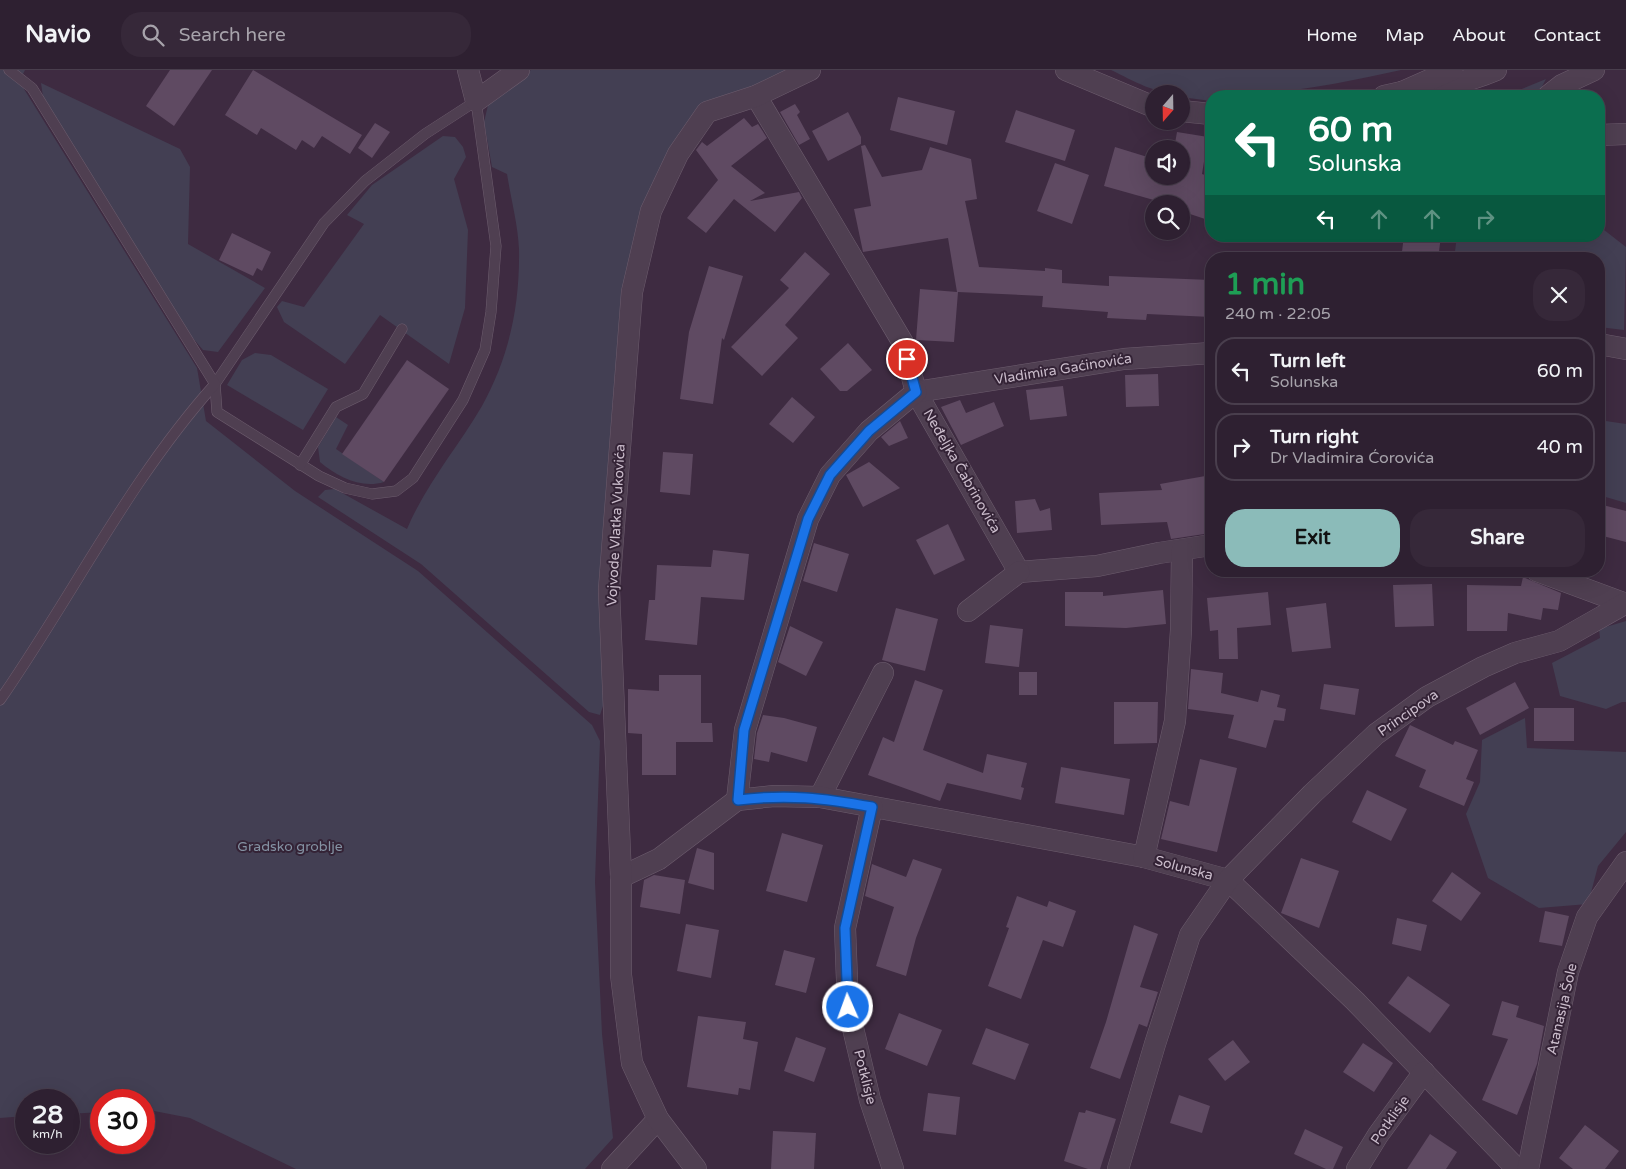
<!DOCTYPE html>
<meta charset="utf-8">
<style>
body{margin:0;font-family:"Varela Round",sans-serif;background:#362839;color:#f1f3f6;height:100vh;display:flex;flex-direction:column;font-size:19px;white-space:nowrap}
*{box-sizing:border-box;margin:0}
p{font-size:16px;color:#a7a3ab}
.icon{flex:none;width:28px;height:28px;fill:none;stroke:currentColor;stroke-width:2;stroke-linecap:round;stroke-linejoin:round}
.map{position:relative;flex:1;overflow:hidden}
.panel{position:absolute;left:1205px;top:182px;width:400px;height:325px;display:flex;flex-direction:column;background:#2e2031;border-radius:20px;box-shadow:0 5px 20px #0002,0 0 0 1px #493e4d}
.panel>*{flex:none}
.top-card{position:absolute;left:1205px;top:20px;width:400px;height:152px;border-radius:20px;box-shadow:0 5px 20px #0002,0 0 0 1px #493e4d;background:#0b6e4f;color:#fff;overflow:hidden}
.needle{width:32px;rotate:200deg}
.buttons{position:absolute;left:1145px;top:15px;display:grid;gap:10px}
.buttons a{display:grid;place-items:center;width:45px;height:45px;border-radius:50%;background:#2e2031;box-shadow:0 5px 20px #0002,0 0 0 1px #493e4d;font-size:25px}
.speed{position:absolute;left:15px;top:1019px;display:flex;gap:10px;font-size:25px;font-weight:700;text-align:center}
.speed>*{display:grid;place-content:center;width:65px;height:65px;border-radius:50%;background:#2e2031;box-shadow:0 5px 20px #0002,0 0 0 1px #493e4d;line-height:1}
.speed small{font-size:12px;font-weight:400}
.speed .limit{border:8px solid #d22;background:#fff;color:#111}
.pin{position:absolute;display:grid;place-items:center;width:42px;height:42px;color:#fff;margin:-21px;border:2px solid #fff;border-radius:50%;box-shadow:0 1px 5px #0007}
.me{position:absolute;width:55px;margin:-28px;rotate:358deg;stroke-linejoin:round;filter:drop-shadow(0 0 4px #0008)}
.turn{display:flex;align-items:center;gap:18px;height:105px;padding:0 20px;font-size:22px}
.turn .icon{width:65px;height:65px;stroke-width:2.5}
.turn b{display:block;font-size:35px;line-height:42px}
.lanes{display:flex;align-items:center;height:48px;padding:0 20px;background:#0003;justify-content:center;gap:25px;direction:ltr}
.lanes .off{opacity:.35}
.round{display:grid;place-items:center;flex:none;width:52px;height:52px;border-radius:20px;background:#362839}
.headline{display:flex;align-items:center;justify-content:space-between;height:85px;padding:0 20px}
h1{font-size:30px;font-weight:700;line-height:38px;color:#1e9e55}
.button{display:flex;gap:10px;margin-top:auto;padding:10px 20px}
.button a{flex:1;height:58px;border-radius:20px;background:#8bbbb9;color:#111;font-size:20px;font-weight:700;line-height:58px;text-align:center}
.button a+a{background:#362839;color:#f1f3f6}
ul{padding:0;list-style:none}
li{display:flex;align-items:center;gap:15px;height:68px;margin:0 10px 8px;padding:0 10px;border:2px solid #493e4d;border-radius:20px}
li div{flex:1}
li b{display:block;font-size:19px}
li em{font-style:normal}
header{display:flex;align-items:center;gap:30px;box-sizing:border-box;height:70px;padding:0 25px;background:#2e2031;border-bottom:1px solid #493e4d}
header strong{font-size:24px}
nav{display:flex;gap:28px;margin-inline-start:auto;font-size:18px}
.search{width:350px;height:45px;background:#362839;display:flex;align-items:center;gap:12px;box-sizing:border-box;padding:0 18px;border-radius:20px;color:#a7a3ab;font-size:19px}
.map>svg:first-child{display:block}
</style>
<header>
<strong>Navio</strong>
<div class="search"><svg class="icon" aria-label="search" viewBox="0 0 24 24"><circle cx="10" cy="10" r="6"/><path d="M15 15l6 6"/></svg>Search here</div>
<nav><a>Home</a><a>Map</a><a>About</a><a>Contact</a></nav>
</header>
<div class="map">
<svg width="1626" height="1099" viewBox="0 0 1626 1099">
<rect width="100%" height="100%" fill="#3e2b41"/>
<!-- green -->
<g fill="#433f53">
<polygon points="0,0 25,0 23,4 24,19 197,298 206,351 295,421 418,501 592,655 600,671 595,812 602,964 613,1068 585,1099 296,1099 190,1048 144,1039 144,1030 101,1030 101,1042 69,1044 69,1030 26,1030 26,1046 0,1048"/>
<path d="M531 0H792L702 36 647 139 605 630 600 645 589 642 421 494 318 427 325 420 335 419 407 459C426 414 458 377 482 336 509 287 520 236 519 179 518 155 511 129 507 104L492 97 484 52 489 31Z"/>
<path d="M1111 0H1401C1338 14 1276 26 1211 26V31L1181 27V24C1155 24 1134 11 1111 0Z"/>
<polygon points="1546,9 1537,26 1425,26 1454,18 1517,21"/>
<polygon points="41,13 180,79 190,97 188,174 265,218 218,282 203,280 191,266 43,27"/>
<polygon points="443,66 455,67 463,77 466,87 454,109 468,160 465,238 449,294 380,245 345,294 284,252 277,237 282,231 304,237 364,154 347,145 372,115"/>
<polygon points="1599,156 1626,177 1624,260 1599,257 1599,189 1454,189 1457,166 1599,166"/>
<polygon points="255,283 271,285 328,319 303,360 227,315 242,290"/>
<path d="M336 347 348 355 336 379 384 412C361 419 338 407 320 392L318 377Z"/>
<polygon points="1599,350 1626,354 1626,433 1599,425"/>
<polygon points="1626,551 1626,632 1622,632 1606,639 1560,626 1552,593 1600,568 1599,559"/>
<polygon points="1525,648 1527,678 1626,682 1626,762 1598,796 1588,834 1539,838 1488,808 1466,744 1480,712 1482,670"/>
</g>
<!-- building -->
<g fill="#5f4a62">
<polygon points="170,0 212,0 174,56 146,36"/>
<polygon points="253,0 362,65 350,84 322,66 314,78 302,70 296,80 261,58 257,65 225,45"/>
<polygon points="898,27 955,41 947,75 890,60"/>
<polygon points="795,34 800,42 797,45 810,69 799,75 780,42"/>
<polygon points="1016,40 1075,60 1065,91 1005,72"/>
<polygon points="848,42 861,67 861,74 828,91 812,61"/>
<polygon points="744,48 752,57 758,54 767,68 731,96 765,123 750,131 799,122 802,128 775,162 734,129 706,163 687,148 718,110 696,80 702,72 707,76"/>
<polygon points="375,53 390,62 372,88 358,78"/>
<polygon points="1177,62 1208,67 1202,104 1211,107 1211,131 1205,149 1181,141 1181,134 1168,134 1104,116 1115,77 1154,89 1154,106 1181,106 1181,79 1174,79"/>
<polygon points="865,75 882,107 922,100 930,77 971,89 977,129 965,131 979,197 1045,201 1045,198 1062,200 1062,213 1109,216 1109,206 1211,210 1211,247 1147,244 1146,250 1107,248 1108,242 1042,237 1043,226 958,222 954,272 916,270 920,219 957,222 948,168 863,182 854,139 871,136 861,76"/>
<polygon points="1055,93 1089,105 1072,154 1037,141"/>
<polygon points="232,163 271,182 262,201 257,198 253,206 219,190"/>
<polygon points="1404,166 1441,166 1438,189 1401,189"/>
<polygon points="805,182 830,204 785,255 798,268 762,306 731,277 789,218 780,210"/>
<polygon points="709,196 743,206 724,270 722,268 713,334 680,329 689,262"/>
<polygon points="848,273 872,300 847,321 840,321 820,299"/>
<polygon points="407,290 449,319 384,412 342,384"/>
<polygon points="1158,304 1159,336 1126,337 1125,305"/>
<polygon points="1063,316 1067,346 1030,350 1026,320"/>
<polygon points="792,327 815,347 793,373 769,354"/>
<polygon points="960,330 966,343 994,332 1004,356 961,375 941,337"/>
<polygon points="900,351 908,368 889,376 881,367"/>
<polygon points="663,382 693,384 690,425 660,422"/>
<polygon points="869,392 900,418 863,437 846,405"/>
<polygon points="1211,405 1211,463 1171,469 1167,452 1101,455 1099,423 1162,420 1160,414"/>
<polygon points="1035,429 1040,441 1050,438 1052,460 1017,463 1015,431"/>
<polygon points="1599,434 1626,441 1626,472 1599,465"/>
<polygon points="948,454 965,490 934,505 916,470"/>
<polygon points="814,473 849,484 837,522 803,511"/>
<polygon points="713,480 749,484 744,530 701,527 697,575 645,570 649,530 655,530 657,495 711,497"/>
<polygon points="1523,507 1561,523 1558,540 1543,538 1541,550 1508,543 1507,561 1467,561 1467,515 1521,516"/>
<polygon points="1432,514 1434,556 1395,557 1393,515"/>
<polygon points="1163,520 1166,554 1126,558 1065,556 1065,522 1103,522 1103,526"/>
<polygon points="1268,522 1271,555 1237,558 1238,589 1219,589 1218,560 1210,561 1207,528"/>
<polygon points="1326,533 1331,578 1292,582 1286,538"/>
<polygon points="896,538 938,549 925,601 882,590"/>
<polygon points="990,555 1023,559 1019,597 985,593"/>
<polygon points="790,556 823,572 806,606 778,592"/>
<polygon points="1191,599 1223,603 1221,623 1258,632 1261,620 1280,625 1277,637 1286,639 1284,651 1274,650 1266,678 1228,668 1234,645 1188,639"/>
<rect x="1019" y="602" width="18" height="23"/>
<polygon points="659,605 701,605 701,653 712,653 713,672 676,672 676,705 642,705 642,664 628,663 628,619 659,621"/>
<polygon points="915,610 943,620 923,680 983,703 987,684 1027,693 1021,717 1024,718 1021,730 947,713 940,731 868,705 883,667 894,672"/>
<polygon points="1515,612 1529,638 1480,665 1466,638"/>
<polygon points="1324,614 1359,619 1355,645 1320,639"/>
<polygon points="1114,632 1158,632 1157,673 1114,674"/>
<rect x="1534" y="638" width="40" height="33"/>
<polygon points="763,645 784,648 817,657 807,692 771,682 769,692 754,689 757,663"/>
<polygon points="1410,655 1453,675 1455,671 1478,680 1466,709 1474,712 1464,736 1419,717 1426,700 1395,686"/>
<polygon points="1200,689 1237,698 1217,782 1161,769 1170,731 1189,736"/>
<polygon points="1061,697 1130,709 1124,745 1055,733"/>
<polygon points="1367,720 1407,739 1391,771 1352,752"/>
<polygon points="782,763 823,775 807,832 766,821"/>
<polygon points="697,778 714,783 714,820 688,813"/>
<polygon points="1301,788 1339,801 1319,858 1281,843"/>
<polygon points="913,789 942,799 916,868 906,906 876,896 894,837 865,826 872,794 906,807"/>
<polygon points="1452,802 1481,823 1461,851 1432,831"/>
<polygon points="654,805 685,810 680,844 640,837 644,810"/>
<polygon points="1017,826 1047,837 1049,831 1076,841 1063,877 1043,870 1021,929 988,916 1009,858 1006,857"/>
<polygon points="1545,841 1569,846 1562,876 1539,872"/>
<polygon points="1397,848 1427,855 1421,881 1392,874"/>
<polygon points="686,854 719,860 711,908 677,901"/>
<polygon points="1134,855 1158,864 1140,917 1158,922 1147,957 1139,954 1120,1009 1090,998 1106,952"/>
<polygon points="784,880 815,888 806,923 775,915"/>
<polygon points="1408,906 1450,935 1430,963 1388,933"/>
<polygon points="1502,931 1519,936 1516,947 1544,956 1537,994 1517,1045 1482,1030 1508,969 1492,965"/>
<polygon points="899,943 942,960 927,996 885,979"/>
<polygon points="698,946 746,952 743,969 758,972 750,1020 739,1018 738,1025 687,1017"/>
<polygon points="986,958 1029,974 1015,1010 972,994"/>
<polygon points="796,967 826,978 814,1012 784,1001"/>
<polygon points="1233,970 1250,992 1225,1011 1208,989"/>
<polygon points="1363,973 1393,993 1374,1022 1343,1002"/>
<polygon points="928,1023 960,1027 956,1065 923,1061"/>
<polygon points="1179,1025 1210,1036 1202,1063 1170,1053"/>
<polygon points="1086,1040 1116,1049 1100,1099 1088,1099 1064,1091 1079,1042 1085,1043"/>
<polygon points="1585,1055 1619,1081 1605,1099 1573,1099 1559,1088"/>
<polygon points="1305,1059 1343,1077 1333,1099 1326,1099 1294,1084"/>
<polygon points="773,1061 816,1063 814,1099 771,1099"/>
<polygon points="1430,1064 1457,1082 1446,1099 1407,1099"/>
</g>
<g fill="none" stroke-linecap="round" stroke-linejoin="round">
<!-- lane casing -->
<g stroke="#6d5d6e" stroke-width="11">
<g id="lane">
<polygon points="476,31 496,176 491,242 485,280 463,330 413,408 396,421 372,424 345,418 319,406 217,342 215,314 324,153 365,111 425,64"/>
<polyline points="300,395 336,337 363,324 402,259"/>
<path d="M0 630C73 525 129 410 215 314L32 18 9 0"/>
</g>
</g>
<!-- street casing -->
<g stroke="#6d5d6e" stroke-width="22">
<g id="street">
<polyline points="468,0 476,31 519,0"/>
<polyline points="1066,0 1154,37"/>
<path d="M1402 22C1436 19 1465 13 1496 0"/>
<polyline points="756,26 903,273 916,322 1019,502"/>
<polyline points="1384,26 1402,22 1452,0"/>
<polyline points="1548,26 1562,15 1594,0"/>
<polyline points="1181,41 1211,44"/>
<polyline points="1599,65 1626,64"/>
<polyline points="1599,274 1626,279"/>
<polyline points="916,322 1124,289 1211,283"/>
<polyline points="1537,501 1626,534"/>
<polyline points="1019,502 1097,496 1159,483 1211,475"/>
<polyline points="968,541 1019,502"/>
<polyline points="820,727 883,603"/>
<polyline points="737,730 774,726 820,727 1144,787 1228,810 1355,931 1517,1099"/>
<polyline points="872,737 845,858 848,937 870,1030 893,1099"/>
<polyline points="1144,787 1175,651 1181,560 1182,481"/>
<polyline points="621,807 659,789 737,730 745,660 808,449 830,405 869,361 916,322"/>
<polyline points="612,1099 658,1049"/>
<polyline points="696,1099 658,1049 632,993 621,905 621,807 609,520 632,222 651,141 678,84 707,42 756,26 810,0"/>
<polyline points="1118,1099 1155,974 1190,865 1228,810 1312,724 1376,664 1427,627 1483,597 1515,583 1559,571 1626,533"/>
<polyline points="1357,1099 1378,1065 1424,1002"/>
<polyline points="1528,1099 1568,902 1587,847 1626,792"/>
</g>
</g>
<!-- lane -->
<use href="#lane" stroke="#4f3f51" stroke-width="10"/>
<!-- street -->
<use href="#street" stroke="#4f3f51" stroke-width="21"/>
</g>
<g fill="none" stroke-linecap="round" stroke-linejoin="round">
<!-- route casing -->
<g stroke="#114b97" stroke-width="12">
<path id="route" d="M848 937 845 858 872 737C823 728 788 724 738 730L744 660 808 449 830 405 869 361 916 322 907 289"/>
</g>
<!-- route -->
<use href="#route" stroke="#1a73e8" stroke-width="9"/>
</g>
<g text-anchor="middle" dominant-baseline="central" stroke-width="4" stroke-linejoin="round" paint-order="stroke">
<!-- street labels -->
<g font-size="14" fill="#cabccb" stroke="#342336">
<text transform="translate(1063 299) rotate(-9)">Vladimira Gaćinovića</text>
<text transform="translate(962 401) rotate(60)">Neđeljka Čabrinovića</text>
<text transform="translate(616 455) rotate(-87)">Vojvode Vlatka Vukovića</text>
<text transform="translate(1408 643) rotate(-35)">Principova</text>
<text transform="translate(1184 798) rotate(15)">Solunska</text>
<text transform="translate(1562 939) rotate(-77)">Atanasija Šole</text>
<text transform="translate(865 1007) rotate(76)">Potklisje</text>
<text transform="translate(1390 1050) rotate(-55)">Potklisje</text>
</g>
<!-- park labels -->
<g font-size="14" fill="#8492a3" stroke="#342336">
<text x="290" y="776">Gradsko groblje</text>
</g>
</g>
</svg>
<div class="buttons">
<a><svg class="needle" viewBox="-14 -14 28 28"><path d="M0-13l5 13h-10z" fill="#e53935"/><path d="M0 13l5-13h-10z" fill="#a7a3ab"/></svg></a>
<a><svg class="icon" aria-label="sound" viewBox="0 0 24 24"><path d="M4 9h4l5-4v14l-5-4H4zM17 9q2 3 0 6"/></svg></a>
<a><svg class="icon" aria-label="search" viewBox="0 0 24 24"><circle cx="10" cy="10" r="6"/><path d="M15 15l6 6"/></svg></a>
</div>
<div class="speed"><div>28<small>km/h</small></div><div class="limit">30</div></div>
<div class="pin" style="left:907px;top:289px;background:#d93025"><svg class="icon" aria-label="arrive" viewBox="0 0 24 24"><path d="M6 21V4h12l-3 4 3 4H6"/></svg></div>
<svg class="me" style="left:848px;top:937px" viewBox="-20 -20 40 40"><circle r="17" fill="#1a73e8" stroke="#fff" stroke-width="3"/><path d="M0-11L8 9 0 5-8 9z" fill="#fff"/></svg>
<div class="top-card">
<div class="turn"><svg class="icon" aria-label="left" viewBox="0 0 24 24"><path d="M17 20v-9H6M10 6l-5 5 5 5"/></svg><div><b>60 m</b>Solunska</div></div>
<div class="lanes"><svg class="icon" aria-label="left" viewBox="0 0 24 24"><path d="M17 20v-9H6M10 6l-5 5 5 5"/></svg><svg class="icon off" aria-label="ahead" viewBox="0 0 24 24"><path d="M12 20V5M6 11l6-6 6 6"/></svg><svg class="icon off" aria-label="ahead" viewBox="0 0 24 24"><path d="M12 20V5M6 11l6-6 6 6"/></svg><svg class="icon off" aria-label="right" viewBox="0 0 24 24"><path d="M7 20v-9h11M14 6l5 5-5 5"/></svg></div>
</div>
<section class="panel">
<div class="headline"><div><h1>1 min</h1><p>240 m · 22:05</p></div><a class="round"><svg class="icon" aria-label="close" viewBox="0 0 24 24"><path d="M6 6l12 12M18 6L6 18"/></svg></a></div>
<ul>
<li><svg class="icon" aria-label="left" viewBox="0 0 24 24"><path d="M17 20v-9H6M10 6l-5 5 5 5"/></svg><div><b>Turn left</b><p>Solunska</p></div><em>60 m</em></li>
<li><svg class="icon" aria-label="right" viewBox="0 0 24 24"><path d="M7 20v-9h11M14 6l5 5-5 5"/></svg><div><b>Turn right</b><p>Dr Vladimira Ćorovića</p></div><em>40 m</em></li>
</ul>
<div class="button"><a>Exit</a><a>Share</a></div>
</section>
</div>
